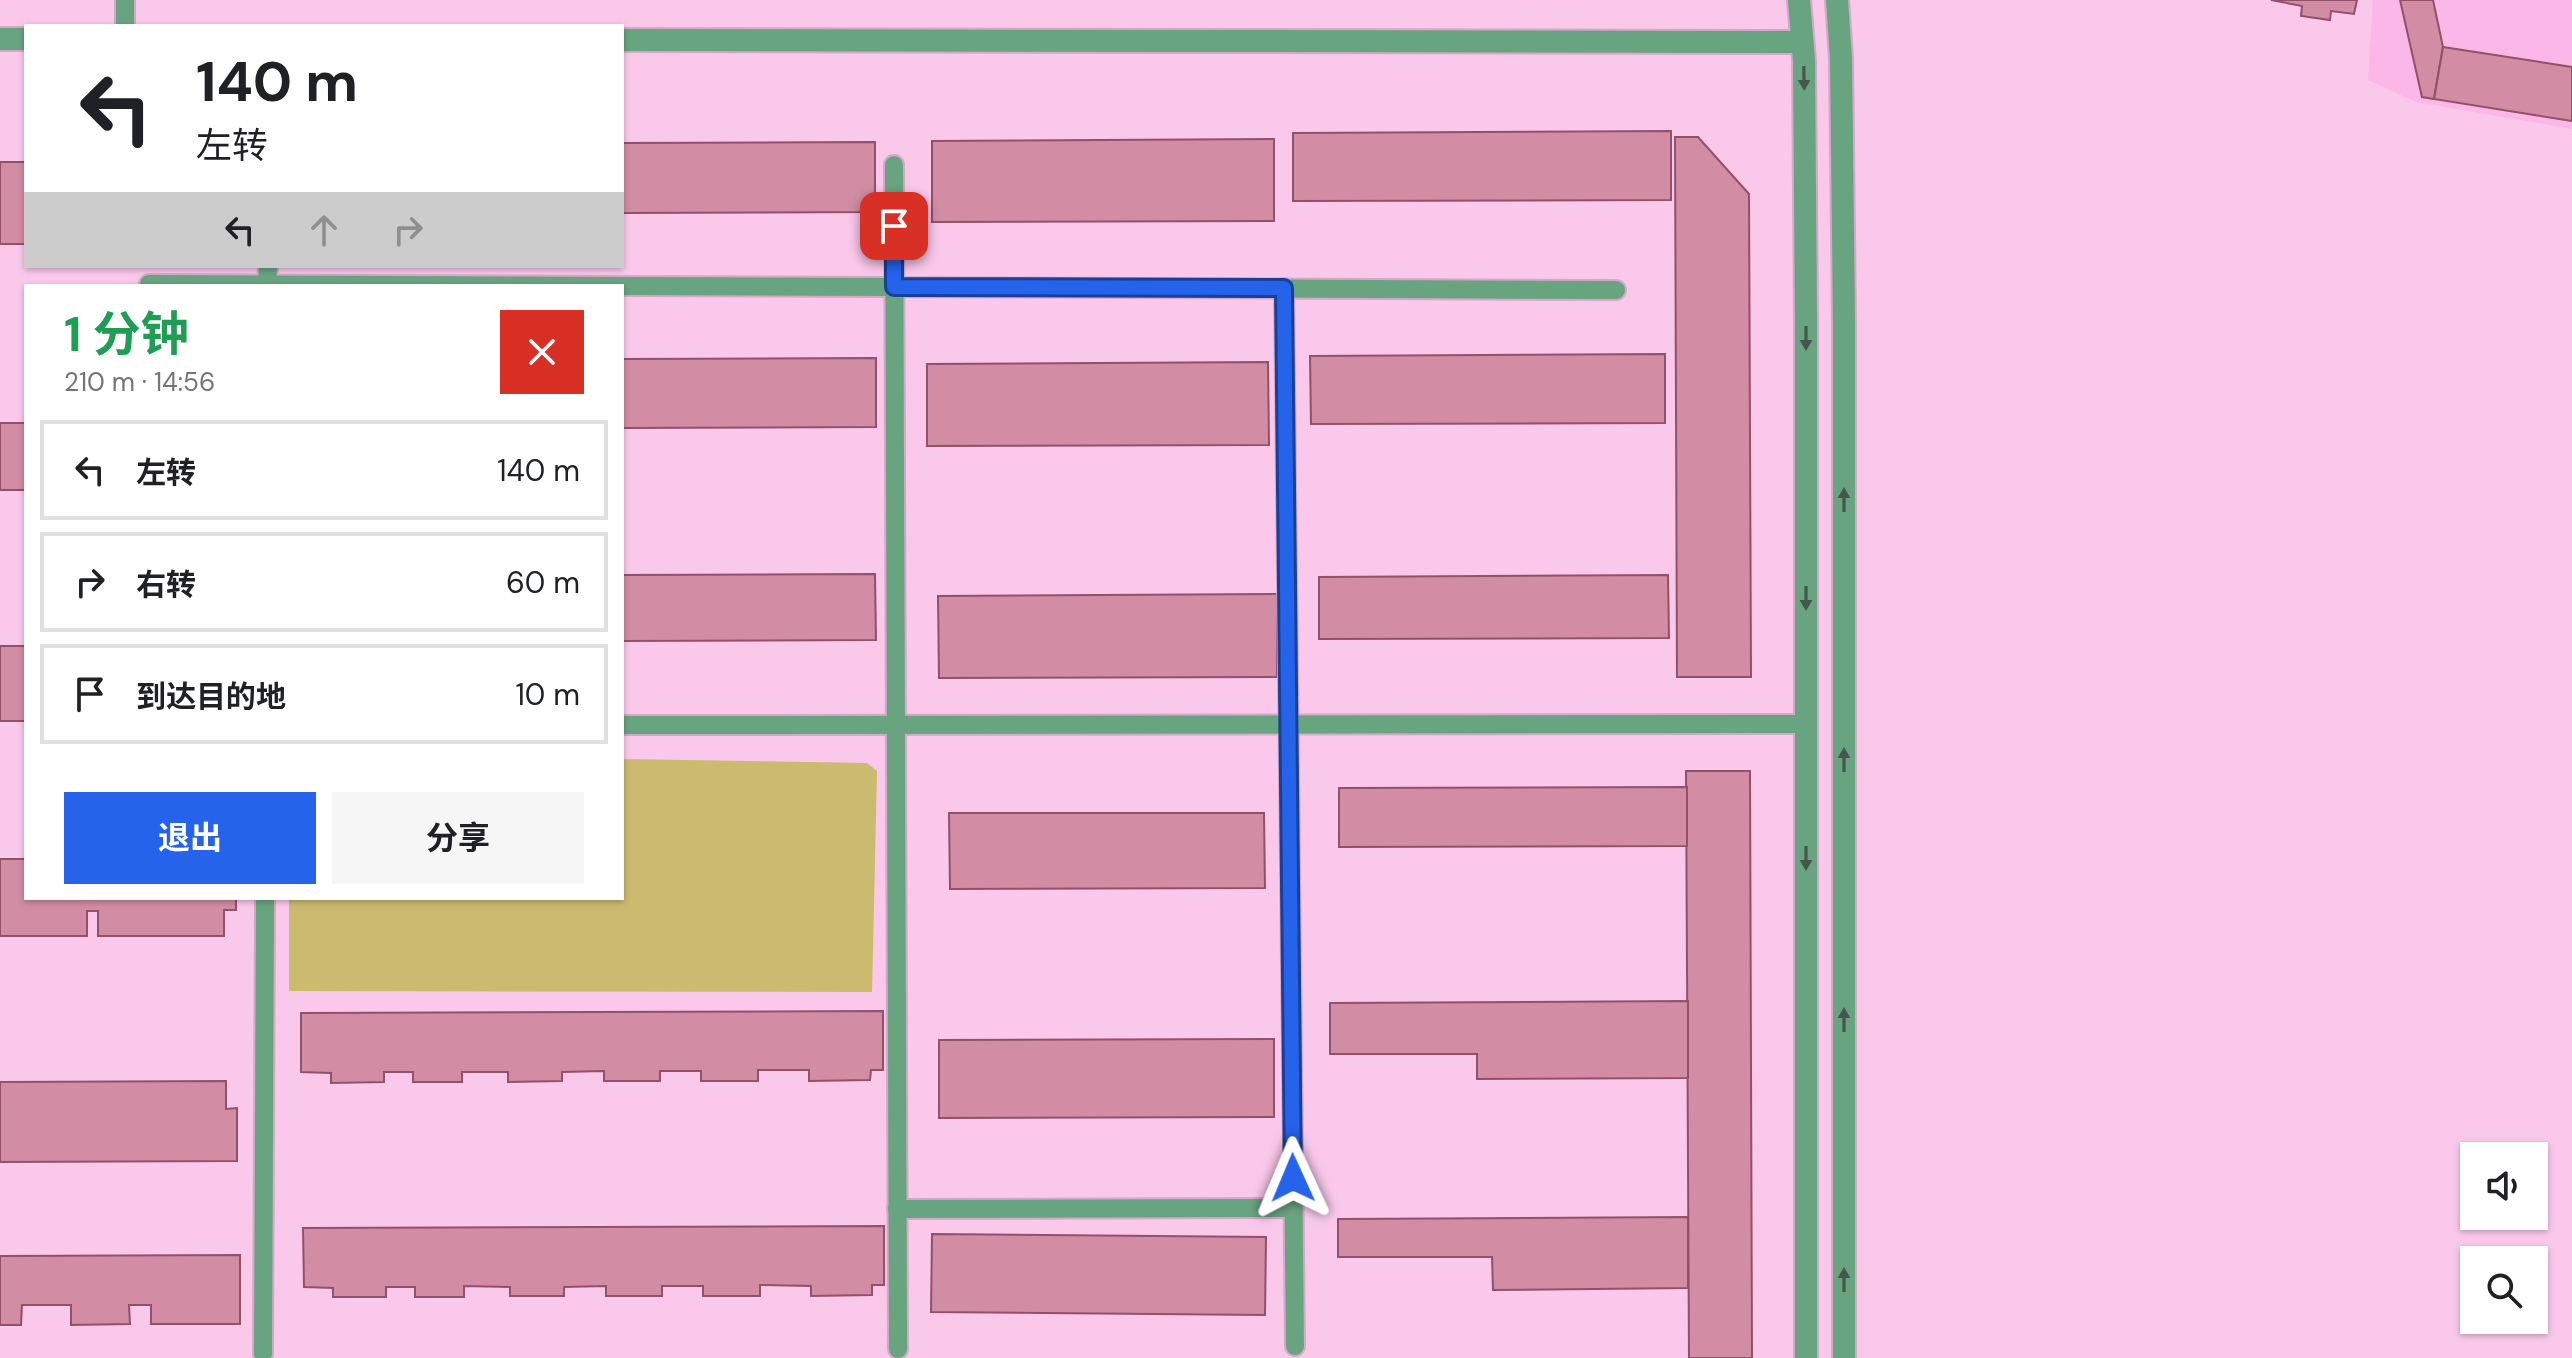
<!DOCTYPE html>
<html lang="zh">
<meta charset="utf-8">
<style>
body{margin:0;font-family:"DM Sans","Noto Sans SC",sans-serif;background:#f6f6f6;color:#202124;height:100vh;display:flex;flex-direction:column;font-size:30px;white-space:nowrap}
*{box-sizing:border-box;margin:0}
p{font-size:26px;color:#757577}
.icon{flex:none;width:44px;height:44px;fill:none;stroke:currentColor;stroke-width:2;stroke-linecap:round;stroke-linejoin:round}
.map{position:relative;flex:1;overflow:hidden}
.details{position:absolute;left:24px;top:284px;width:600px;height:616px;display:flex;flex-direction:column;background:#fff;border-radius:0px;box-shadow:0 2px 6px #0004}
.details>*{flex:none}
.hud{position:absolute;left:24px;top:24px;width:600px;height:244px;border-radius:0px;box-shadow:0 2px 6px #0004;background:#fff;color:#202124;overflow:hidden}
.fabs{position:absolute;left:2460px;top:1142px;display:grid;gap:16px}
.fabs a{display:grid;place-items:center;width:88px;height:88px;border-radius:0px;background:#fff;box-shadow:0 2px 6px #0004;font-size:40px}
.pin{position:absolute;display:grid;place-items:center;width:68px;height:68px;color:#fff;margin:-34px;border-radius:16px;box-shadow:0 4px 12px #0006}
.me{position:absolute;width:88px;margin:-44px;rotate:359deg;stroke-linejoin:round;filter:drop-shadow(0 0 6px #0008)}
.turn{display:flex;align-items:center;gap:28px;height:168px;padding:0 40px;font-size:36px}
.turn .icon{width:104px;height:104px;stroke-width:2.5}
.turn b{display:block;font-size:56px;line-height:68px}
.lanes{display:flex;align-items:center;height:76px;padding:0 40px;background:#0003;justify-content:center;gap:40px;direction:ltr}
.lanes .off{opacity:.35}
.round{display:grid;place-items:center;flex:none;width:84px;height:84px;border-radius:0px;background:#f6f6f6}
.summary{display:flex;align-items:center;justify-content:space-between;height:136px;padding:0 40px}
h1{font-size:48px;font-weight:700;line-height:60px;color:#1e9e55}
.primary-button{display:flex;gap:16px;margin-top:auto;padding:16px 40px}
.primary-button a{flex:1;height:92px;border-radius:0px;background:#2563eb;color:#fff;font-size:32px;font-weight:700;line-height:92px;text-align:center}
.primary-button a+a{background:#f6f6f6;color:#202124}
ul{padding:0;list-style:none}
li{display:flex;align-items:center;gap:24px;height:100px;margin:0 16px 12px;padding:0 24px;border:4px solid #e0e0e0;border-radius:0px}
li div{flex:1}
li b{display:block;font-size:30px}
li em{font-style:normal}
.map>svg:first-child{display:block}
</style>
<div class="map">
<svg width="2572" height="1358" viewBox="0 0 2572 1358">
<rect width="100%" height="100%" fill="#fac8eb"/>
<!-- built -->
<polygon fill="#fab7e7" points="2373,0 2572,0 2572,129 2416,102 2368,80"/>
<!-- green -->
<polygon fill="#ccba6e" points="622,759 867,763 877,771 872,992 289,991 289,898 622,898"/>
<!-- building -->
<g fill="#d28ca4" stroke="#915169" stroke-width="2">
<polygon points="2271,0 2357,0 2354,14 2331,11 2330,20 2301,16 2302,6"/>
<polygon points="2400,0 2433,0 2443,47 2434,99 2422,97"/>
<polygon points="2443,47 2572,67 2572,121 2434,99"/>
<polygon points="1671,131 1671,200 1293,201 1293,133"/>
<polygon points="1675,137 1698,137 1749,194 1751,677 1677,677"/>
<polygon points="1274,139 1274,221 932,222 932,141"/>
<polygon points="875,142 875,212 622,213 622,143"/>
<rect x="0" y="162" width="26" height="82"/>
<polygon points="1665,354 1665,423 1311,424 1310,356"/>
<polygon points="876,358 876,427 622,428 622,359"/>
<polygon points="1268,362 1269,445 927,446 927,364"/>
<rect x="0" y="423" width="26" height="67"/>
<polygon points="875,574 876,640 622,641 622,575"/>
<polygon points="1668,575 1669,638 1319,639 1319,577"/>
<polygon points="1277,594 1277,677 939,678 938,596"/>
<rect x="0" y="646" width="26" height="75"/>
<polygon points="1686,771 1750,771 1752,1358 1689,1358"/>
<polygon points="1687,787 1687,846 1339,847 1339,788"/>
<polygon points="949,813 1264,813 1265,888 950,889"/>
<polygon points="0,859 26,859 26,898 236,898 236,910 224,910 224,936 98,936 98,911 87,911 87,936 0,936"/>
<polygon points="1688,1001 1688,1078 1477,1079 1477,1054 1330,1054 1330,1003"/>
<polygon points="883,1011 883,1070 871,1070 870,1080 809,1081 809,1070 758,1070 758,1081 701,1081 701,1071 660,1071 660,1081 604,1081 604,1071 562,1072 562,1081 508,1082 508,1072 462,1072 462,1082 413,1082 413,1072 384,1072 384,1082 331,1083 331,1073 301,1072 301,1013"/>
<polygon points="1274,1039 1274,1117 939,1118 939,1040"/>
<polygon points="226,1081 226,1109 237,1108 237,1161 0,1162 0,1082"/>
<polygon points="1688,1217 1688,1288 1493,1290 1492,1257 1338,1257 1338,1219"/>
<polygon points="884,1226 884,1285 872,1285 872,1295 811,1296 811,1286 760,1285 760,1296 703,1296 703,1286 662,1286 662,1296 606,1296 606,1286 564,1287 564,1296 510,1296 510,1287 464,1286 464,1297 415,1297 415,1287 386,1287 386,1297 333,1297 333,1288 304,1287 303,1228"/>
<polygon points="932,1234 1266,1237 1265,1315 931,1312"/>
<polygon points="240,1255 240,1324 151,1324 151,1305 129,1305 130,1324 71,1325 71,1305 22,1305 21,1325 0,1325 0,1256"/>
</g>
<g fill="none" stroke-linecap="round" stroke-linejoin="round">
<!-- service casing -->
<g stroke="#d5a8c7" stroke-width="22">
<g id="service">
<polyline points="125,0 125,26"/>
<polyline points="894,165 898,1349"/>
<polyline points="149,284 621,286"/>
<polyline points="267,286 268,266"/>
<polyline points="622,286 1616,290"/>
<polyline points="1284,288 1295,1346"/>
<polyline points="622,725 1806,724"/>
<polyline points="897,1209 1293,1208"/>
<polyline points="263,1354 265,898"/>
</g>
</g>
<!-- minor casing -->
<g stroke="#d5a8c7" stroke-width="26">
<g id="minor">
<polyline points="0,39 26,39"/>
<polyline points="622,40 1802,42"/>
</g>
</g>
<!-- tertiary casing -->
<g stroke="#d5a8c7" stroke-width="26">
<g id="tertiary">
<polyline points="1799,0 1804,60 1806,322 1806,1358"/>
<polyline points="1837,0 1841,58 1844,322 1844,1358"/>
</g>
</g>
<!-- service -->
<use href="#service" stroke="#69a481" stroke-width="18"/>
<!-- minor -->
<use href="#minor" stroke="#69a481" stroke-width="22"/>
<!-- tertiary -->
<use href="#tertiary" stroke="#69a481" stroke-width="22"/>
</g>
<!-- one-way arrows -->
<defs><path id="oneway-solid" d="M-6-.8H1V-3.2L6.5 0L1 3.2V.8H-6Z" transform="scale(2)"/></defs>
<g fill="#46554e">
<use href="#oneway-solid" transform="translate(1804 78) rotate(89)"/>
<use href="#oneway-solid" transform="translate(1806 338) rotate(90)"/>
<use href="#oneway-solid" transform="translate(1844 500) rotate(-90)"/>
<use href="#oneway-solid" transform="translate(1806 598) rotate(90)"/>
<use href="#oneway-solid" transform="translate(1844 760) rotate(-90)"/>
<use href="#oneway-solid" transform="translate(1806 858) rotate(90)"/>
<use href="#oneway-solid" transform="translate(1844 1020) rotate(-90)"/>
<use href="#oneway-solid" transform="translate(1844 1280) rotate(-90)"/>
</g>
<g fill="none" stroke-linecap="round" stroke-linejoin="round">
<!-- route casing -->
<g stroke="#184099" stroke-width="20">
<polyline id="route" points="894,226 894,287 1284,288 1293,1178"/>
</g>
<!-- route -->
<use href="#route" stroke="#2563eb" stroke-width="14"/>
</g>
</svg>
<div class="fabs">
<a><svg class="icon" aria-label="sound" viewBox="0 0 24 24"><path d="M4 9h4l5-4v14l-5-4H4zM17 9q2 3 0 6"/></svg></a>
<a><svg class="icon" aria-label="search" viewBox="0 0 24 24"><circle cx="10" cy="10" r="6"/><path d="M15 15l6 6"/></svg></a>
</div>
<div class="pin" style="left:894px;top:226px;background:#d93025"><svg class="icon" aria-label="arrive" viewBox="0 0 24 24"><path d="M6 21V4h12l-3 4 3 4H6"/></svg></div>
<svg class="me" style="left:1293px;top:1178px" viewBox="-20 -20 40 40"><path d="M0-17L14 15 0 8-14 15z" fill="#2563eb" stroke="#fff" stroke-width="4"/></svg>
<div class="hud">
<div class="turn"><svg class="icon" aria-label="left" viewBox="0 0 24 24"><path d="M17 20v-9H6M10 6l-5 5 5 5"/></svg><div><b>140 m</b>左转</div></div>
<div class="lanes"><svg class="icon" aria-label="left" viewBox="0 0 24 24"><path d="M17 20v-9H6M10 6l-5 5 5 5"/></svg><svg class="icon off" aria-label="ahead" viewBox="0 0 24 24"><path d="M12 20V5M6 11l6-6 6 6"/></svg><svg class="icon off" aria-label="right" viewBox="0 0 24 24"><path d="M7 20v-9h11M14 6l5 5-5 5"/></svg></div>
</div>
<section class="details">
<div class="summary"><div><h1>1 分钟</h1><p>210 m · 14:56</p></div><a class="round" style="background:#d93025;color:#fff"><svg class="icon" aria-label="close" viewBox="0 0 24 24"><path d="M6 6l12 12M18 6L6 18"/></svg></a></div>
<ul>
<li><svg class="icon" aria-label="left" viewBox="0 0 24 24"><path d="M17 20v-9H6M10 6l-5 5 5 5"/></svg><div><b>左转</b></div><em>140 m</em></li>
<li><svg class="icon" aria-label="right" viewBox="0 0 24 24"><path d="M7 20v-9h11M14 6l5 5-5 5"/></svg><div><b>右转</b></div><em>60 m</em></li>
<li><svg class="icon" aria-label="arrive" viewBox="0 0 24 24"><path d="M6 21V4h12l-3 4 3 4H6"/></svg><div><b>到达目的地</b></div><em>10 m</em></li>
</ul>
<div class="primary-button"><a>退出</a><a>分享</a></div>
</section>
</div>
